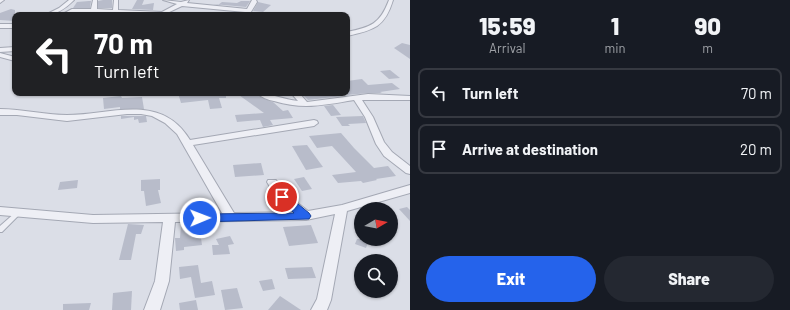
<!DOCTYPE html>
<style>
body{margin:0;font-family:Barlow,sans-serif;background:#242831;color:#f1f3f6;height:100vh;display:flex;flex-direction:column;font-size:15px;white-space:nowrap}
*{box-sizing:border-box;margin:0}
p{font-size:13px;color:#9ea1a6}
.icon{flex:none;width:22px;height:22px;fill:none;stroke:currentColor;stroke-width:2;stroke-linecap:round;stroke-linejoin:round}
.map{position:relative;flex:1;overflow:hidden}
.sheet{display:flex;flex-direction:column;background:#171b24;width:380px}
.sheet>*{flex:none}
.hud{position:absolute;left:12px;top:12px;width:338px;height:84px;border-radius:8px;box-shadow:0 1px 3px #0004;background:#202124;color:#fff;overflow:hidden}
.needle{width:26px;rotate:80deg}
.tools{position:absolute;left:354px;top:202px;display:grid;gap:8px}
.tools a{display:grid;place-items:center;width:44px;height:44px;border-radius:50%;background:#171b24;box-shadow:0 1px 3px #0004;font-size:20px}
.pin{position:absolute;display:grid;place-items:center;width:34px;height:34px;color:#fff;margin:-17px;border:2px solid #fff;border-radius:50%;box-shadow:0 1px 4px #0007}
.me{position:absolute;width:44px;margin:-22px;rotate:89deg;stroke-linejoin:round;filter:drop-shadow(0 0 3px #0008)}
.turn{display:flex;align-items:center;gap:14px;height:84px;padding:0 16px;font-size:18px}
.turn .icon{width:52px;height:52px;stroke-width:2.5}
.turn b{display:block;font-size:28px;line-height:34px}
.eta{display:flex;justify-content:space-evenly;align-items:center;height:68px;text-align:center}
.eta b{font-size:24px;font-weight:800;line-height:28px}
.primary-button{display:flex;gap:8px;margin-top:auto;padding:8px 16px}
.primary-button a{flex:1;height:46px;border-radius:24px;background:#2563eb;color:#fff;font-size:16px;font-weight:800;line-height:46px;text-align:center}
.primary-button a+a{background:#242831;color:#f1f3f6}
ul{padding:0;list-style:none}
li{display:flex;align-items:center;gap:12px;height:50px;margin:0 8px 6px;padding:0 8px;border:2px solid #363941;border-radius:8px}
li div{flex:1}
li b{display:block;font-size:15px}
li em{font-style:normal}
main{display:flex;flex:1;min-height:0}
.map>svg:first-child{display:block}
</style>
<main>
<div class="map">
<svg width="410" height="310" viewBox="0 0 410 310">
<rect width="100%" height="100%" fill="#dbdee7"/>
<!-- building -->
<g fill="#b8bcca">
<polygon points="103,0 112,0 112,8 98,8 98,1"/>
<polygon points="137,0 144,0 142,5 154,3 153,10 132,9"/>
<polygon points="89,1 91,1 90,8 73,8 77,2"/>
<polygon points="241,1 250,1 246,7 213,4 218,5 222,2 237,3"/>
<polygon points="258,2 271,5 263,12 253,11"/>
<polygon points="11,9 15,10 15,21 0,20 0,13"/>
<polygon points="402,43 410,45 410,59 394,48"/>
<polygon points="390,70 400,78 389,79 380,71"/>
<polygon points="362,79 368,85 392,83 400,89 380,92 382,93 368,93 347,95 347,81"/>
<polygon points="178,93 226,93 226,98 219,98 222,108 210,109 208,100 181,103"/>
<polygon points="236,93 256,93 262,98 273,102 283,111 288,110 293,118 270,120 273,125 263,127 260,120 237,122 235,115 264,113"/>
<polygon points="301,93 343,93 343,96 308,100"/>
<polygon points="121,96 122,98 142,97 144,109 120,109 120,107 104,109 103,98"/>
<polygon points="333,105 341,115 331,116 324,106"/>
<polygon points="121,116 146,116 147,122 139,123 138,119 134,120 134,117 121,119"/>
<polygon points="363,116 366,123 348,124 350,126 342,126 336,117"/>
<polygon points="341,133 354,148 374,168 388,166 396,176 376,179 377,180 363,183 361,181 338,183 332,175 356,172 332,146 317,148 309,136"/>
<polygon points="307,145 323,167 306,170 292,146"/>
<polygon points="261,163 264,175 235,177 233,165"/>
<polygon points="304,177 312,189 302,191 294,179"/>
<polygon points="160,179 160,190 158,190 161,203 146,206 144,191 141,191 141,180"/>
<polygon points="78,180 77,188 58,190 60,182"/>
<polygon points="407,207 410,210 410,221 399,209"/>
<polygon points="128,224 144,225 141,234 136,234 131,260 119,260"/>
<polygon points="181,224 198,224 198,238 201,238 202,245 184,247 184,250 176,251 175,238 180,238"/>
<polygon points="311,225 318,243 289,246 283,227"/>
<polygon points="230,236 234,244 228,245 230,254 213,255 212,245 219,245 216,239"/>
<polygon points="357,239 369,239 366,248 355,244"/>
<polygon points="198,265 201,283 212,281 215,295 195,298 191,277 180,279 179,267"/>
<polygon points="312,267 316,278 288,279 285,268"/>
<polygon points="272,279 275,289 263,291 259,281"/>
<polygon points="237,288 243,308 225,310 221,290"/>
<polygon points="132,291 131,310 112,310 113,293"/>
<polygon points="280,296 301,310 268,310"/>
<polygon points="196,300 198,310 180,310 179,303"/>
<polygon points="91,303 89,310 63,310 63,304"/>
</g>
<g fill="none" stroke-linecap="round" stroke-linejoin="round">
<!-- lane casing -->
<g stroke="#a4a8b4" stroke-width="2">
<polygon id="lane" points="18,211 20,212 21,213 2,232 0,232 0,226 16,212"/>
</g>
<!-- street casing -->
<g stroke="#a4a8b4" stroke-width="2">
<g id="street">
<polygon points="0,0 4,0 0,3"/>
<path d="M69 0H74C66 8 57 15 45 15L59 8Z"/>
<polygon points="93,0 97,0 97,9 113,10 114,0 118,0 118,10 162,12 177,4 163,0 181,2 189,0 187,3 247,9 252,0 256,0 257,2 249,15 243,15 245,12 182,6 163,15 95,13 73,13 68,15 61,15 72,9 91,9"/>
<path d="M389 0H393C385 27 374 30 347 36V32C371 27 380 24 389 0Z"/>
<rect x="0" y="24" width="15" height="4"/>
<polygon points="15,47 15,51 0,52 0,48"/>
<polygon points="0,53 15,57 15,61 0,57"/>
<path d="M257 93C271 93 284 100 298 101L291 93H299L307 102 368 94 410 96V100H362L373 117 384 142 392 152 410 166V174L406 173 384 156 376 144 365 117 354 100C325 105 303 110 274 101 268 100 261 97 257 93Z"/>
<path d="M0 109C23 109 44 115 67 115 111 115 161 92 190 140L314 120 317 121 318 123 314 126 193 145 234 213 293 212 278 200 267 182 268 180H276L286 194 308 211 342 205 410 185V193L347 211 331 300 327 310H311L317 299 335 214 306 220 175 222 169 281 160 310H144L155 281 163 222 93 223 0 215V207L93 215 222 213 177 134 165 123 152 116 141 114H127L67 121 17 115H0Z"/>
</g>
</g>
<!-- lane -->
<use href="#lane" fill="#eeeff5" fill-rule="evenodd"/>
<!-- street -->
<use href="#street" fill="#eeeff5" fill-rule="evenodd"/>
</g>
<!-- route -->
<polygon fill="#2563eb" stroke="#184099" points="282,193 286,194 309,213 311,216 309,219 200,222 196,221 194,218 196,215 200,214 294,213 279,199 277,197"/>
</svg>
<div class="tools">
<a><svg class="needle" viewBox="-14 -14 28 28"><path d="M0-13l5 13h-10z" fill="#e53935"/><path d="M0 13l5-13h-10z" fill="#9ea1a6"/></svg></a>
<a><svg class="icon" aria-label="search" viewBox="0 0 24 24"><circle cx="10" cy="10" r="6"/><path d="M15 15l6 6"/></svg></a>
</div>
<div class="pin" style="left:282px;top:197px;background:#d93025"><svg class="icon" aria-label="arrive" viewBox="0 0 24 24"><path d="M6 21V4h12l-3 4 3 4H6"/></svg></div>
<svg class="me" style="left:200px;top:218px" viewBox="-20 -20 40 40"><circle r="17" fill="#2563eb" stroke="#fff" stroke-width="3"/><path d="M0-11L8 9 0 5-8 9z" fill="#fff"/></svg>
<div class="hud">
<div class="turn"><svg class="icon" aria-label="left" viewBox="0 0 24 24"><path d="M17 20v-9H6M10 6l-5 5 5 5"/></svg><div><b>70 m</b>Turn left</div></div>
</div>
</div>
<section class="sheet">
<div class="eta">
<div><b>15:59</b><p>Arrival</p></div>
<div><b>1</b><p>min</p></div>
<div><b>90</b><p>m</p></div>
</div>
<ul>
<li><svg class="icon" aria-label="left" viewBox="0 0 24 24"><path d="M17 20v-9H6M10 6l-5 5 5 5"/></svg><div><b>Turn left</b></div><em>70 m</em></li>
<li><svg class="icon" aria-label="arrive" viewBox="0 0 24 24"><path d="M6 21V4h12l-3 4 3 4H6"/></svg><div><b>Arrive at destination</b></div><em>20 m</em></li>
</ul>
<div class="primary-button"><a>Exit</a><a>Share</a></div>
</section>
</main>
